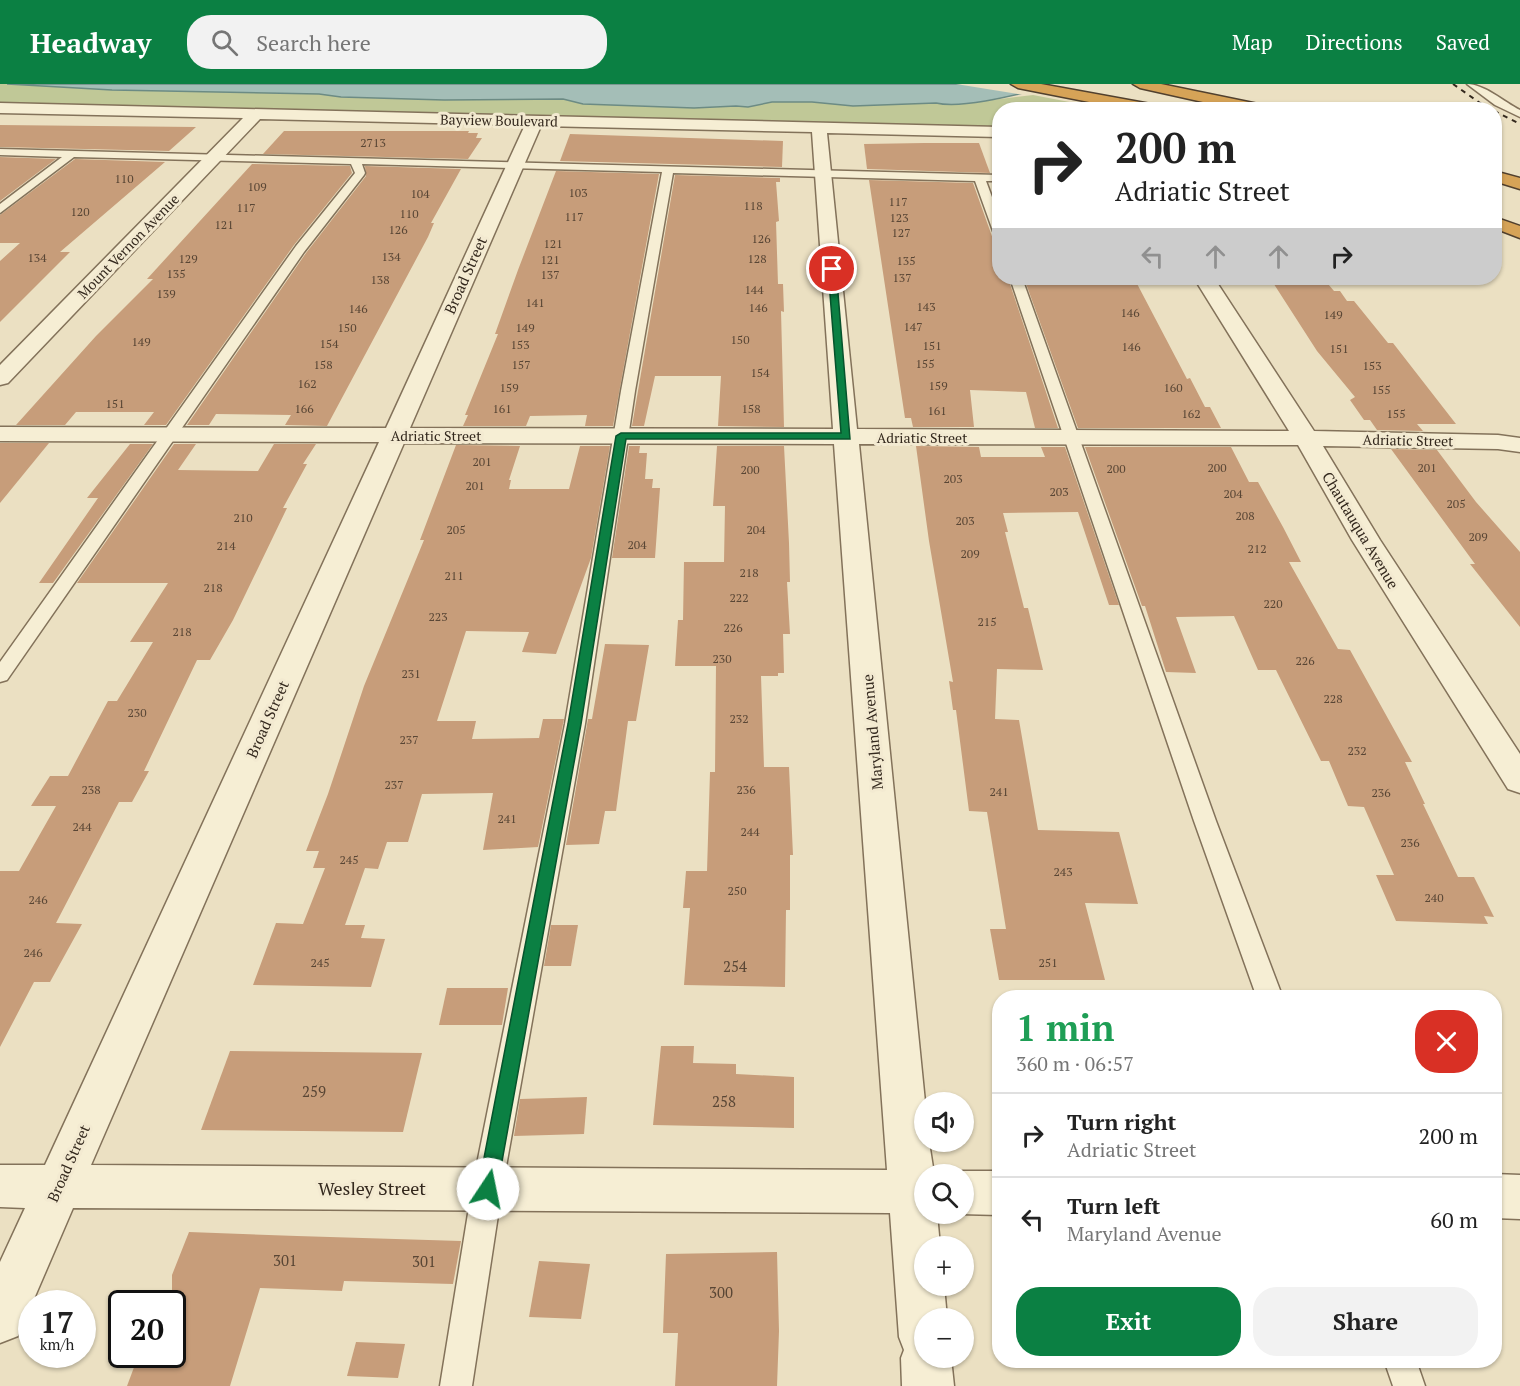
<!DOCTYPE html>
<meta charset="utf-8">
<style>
body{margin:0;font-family:"PT Serif",serif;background:#f2f2f2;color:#222;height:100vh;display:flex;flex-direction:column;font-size:22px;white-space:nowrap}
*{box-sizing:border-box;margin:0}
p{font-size:20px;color:#767676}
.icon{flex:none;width:33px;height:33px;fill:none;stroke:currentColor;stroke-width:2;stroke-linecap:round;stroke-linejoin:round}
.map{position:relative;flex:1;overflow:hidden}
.details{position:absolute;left:992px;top:906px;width:510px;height:378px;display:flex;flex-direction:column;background:#fff;border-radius:24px;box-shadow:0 2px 4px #0004}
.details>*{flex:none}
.banner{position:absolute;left:992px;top:18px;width:510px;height:183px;border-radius:24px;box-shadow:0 2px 4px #0004;background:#fff;color:#222;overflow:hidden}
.controls{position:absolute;left:914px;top:1008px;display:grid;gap:12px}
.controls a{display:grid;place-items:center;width:60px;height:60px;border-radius:50%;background:#fff;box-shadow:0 2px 4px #0004;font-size:30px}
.speed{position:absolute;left:18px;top:1206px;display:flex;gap:12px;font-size:30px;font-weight:700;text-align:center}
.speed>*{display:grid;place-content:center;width:78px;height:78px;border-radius:50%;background:#fff;box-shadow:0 2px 4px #0004;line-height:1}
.speed small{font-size:15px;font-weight:400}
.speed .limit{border:3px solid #111;border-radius:9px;background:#fff;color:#111}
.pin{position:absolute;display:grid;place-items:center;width:51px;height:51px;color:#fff;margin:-26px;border:3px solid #fff;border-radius:50%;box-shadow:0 2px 6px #0007}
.me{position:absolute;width:66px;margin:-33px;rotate:11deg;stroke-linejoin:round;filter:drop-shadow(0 0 4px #0008)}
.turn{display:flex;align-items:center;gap:21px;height:126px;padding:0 24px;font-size:27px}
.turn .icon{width:78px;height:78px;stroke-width:2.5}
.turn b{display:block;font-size:42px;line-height:51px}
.lanes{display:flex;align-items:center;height:57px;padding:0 24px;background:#0003;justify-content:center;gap:30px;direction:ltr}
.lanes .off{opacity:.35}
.round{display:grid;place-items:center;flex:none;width:63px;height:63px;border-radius:24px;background:#f2f2f2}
.summary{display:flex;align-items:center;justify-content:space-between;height:102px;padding:0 24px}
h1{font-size:36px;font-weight:700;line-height:45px;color:#1e9e55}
.button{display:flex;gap:12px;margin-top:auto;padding:12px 24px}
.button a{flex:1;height:69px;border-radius:24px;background:#0b8043;color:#fff;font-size:24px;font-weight:700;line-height:69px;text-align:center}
.button a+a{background:#f2f2f2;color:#222}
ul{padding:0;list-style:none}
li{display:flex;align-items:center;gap:18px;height:84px;padding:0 24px;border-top:2px solid #e0e0e0}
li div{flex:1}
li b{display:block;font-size:22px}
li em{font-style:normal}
header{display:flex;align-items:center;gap:36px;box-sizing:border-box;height:84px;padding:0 30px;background:#0b8043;color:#fff}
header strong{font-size:28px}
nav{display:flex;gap:33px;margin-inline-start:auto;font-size:21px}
.search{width:420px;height:54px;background:#f2f2f2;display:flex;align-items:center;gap:15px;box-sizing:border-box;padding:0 21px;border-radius:24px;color:#767676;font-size:22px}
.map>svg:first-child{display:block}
</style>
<header>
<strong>Headway</strong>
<div class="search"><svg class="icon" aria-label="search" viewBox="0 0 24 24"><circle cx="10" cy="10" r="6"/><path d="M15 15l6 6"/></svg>Search here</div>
<nav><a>Map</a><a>Directions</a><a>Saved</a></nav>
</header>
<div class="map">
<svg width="1520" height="1302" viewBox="0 0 1520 1302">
<rect width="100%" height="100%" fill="#ebe0c2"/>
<!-- green -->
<polygon fill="#c0c897" points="0,0 1061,0 984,17 1033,11 1106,25 999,26 999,45 0,20"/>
<!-- water -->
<path fill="#a4beb7" stroke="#6c8b84" stroke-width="1.5" d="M7 0H1061C1030 7 965 26 936 19L853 22 812 18H772L748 23 736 22 694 24 583 20 563 15 444 16 341 13 319 10 112 6Z"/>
<!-- pier -->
<polygon fill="#ebe0c2" points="956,0 1064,0 1062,3 1024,11"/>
<!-- building -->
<g fill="#c79d7a">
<polygon points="0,41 196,43 169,67 0,63"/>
<polygon points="284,47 469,47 468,49 478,49 476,54 482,54 468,75 263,70"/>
<polygon points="570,50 783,57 782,83 560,77"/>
<polygon points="924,59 979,59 990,89 867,85 864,60"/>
<polygon points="0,73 56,75 0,117"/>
<polygon points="75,75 165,78 60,168 70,168 0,238 0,177 20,159 0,159 0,131"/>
<polygon points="252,80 350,82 352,89 294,161 166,341 144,341 154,328 76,328 65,341 16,341 96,252 153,195 147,195"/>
<polygon points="365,82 461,85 431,139 434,139 428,153 327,342 285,341 291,331 216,330 209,341 187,341 306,169 366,92"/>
<polygon points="556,87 659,90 613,342 585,342 587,331 530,332 526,342 463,342 468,331 465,331 498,250 495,250 518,186"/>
<polygon points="675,91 780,94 780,98 776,98 779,137 776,138 778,200 783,200 784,228 781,227 784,343 718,342 721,292 655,292 644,342 632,342"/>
<polygon points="869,96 973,99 999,172 999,194 1008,194 1058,344 1035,344 1026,308 970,306 974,343 913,343 911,334 905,334"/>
<polygon points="1024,194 1134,194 1187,295 1190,294 1205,323 1210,323 1221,344 1078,344"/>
<polygon points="1270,194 1323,194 1334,207 1340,207 1347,217 1354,217 1388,259 1393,259 1456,340 1417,340 1423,347 1377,346 1370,336 1364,336 1350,316 1355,313 1317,267"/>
<polygon points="0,359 49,359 0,419"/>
<polygon points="130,360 153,360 53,499 39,499 98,414 87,414"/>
<polygon points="174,360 196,360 178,386 258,387 274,360 316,360 303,380 307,380 283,424 287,424 233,536 210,576 197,576 144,687 149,687 132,718 119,718 56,839 82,840 50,898 34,898 0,963 0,787 19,787 56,722 31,722 50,692 68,692 108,617 117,617 153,558 130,558 168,499 77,499"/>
<polygon points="456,361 520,362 509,396 511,396 509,405 569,405 580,362 610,362 591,474 556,570 522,568 529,548 466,547 437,637 476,637 472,655 539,654 543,635 564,635 538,763 483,766 493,709 422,710 408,758 387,758 378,785 365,784 345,841 365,841 361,854 385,855 371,903 253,901 276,839 303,840 325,784 313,784 319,767 306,767 328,710 364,602 424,456 420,456"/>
<polygon points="629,362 640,362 639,369 647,369 645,395 653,395 652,404 660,404 655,474 612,474"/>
<polygon points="717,362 784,362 789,459 790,498 787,498 790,550 783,550 784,589 778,589 778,592 761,592 764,683 789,683 793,771 790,771 790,826 786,826 785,903 684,901 690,824 683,824 686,787 707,787 710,688 715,688 716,582 675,582 678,536 683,536 684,478 724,478 725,422 713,422"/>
<polygon points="916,362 979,363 981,373 1045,373 1041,363 1065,363 1119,521 1109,521 1078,428 1003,429 1008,448 1005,448 1024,524 1028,524 1043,586 997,585 995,635 1019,636 1038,746 1119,748 1138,820 1085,819 1105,896 999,896 990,845 1006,845 987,728 969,727 956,626 953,626 949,597 953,598 929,457"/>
<polygon points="1085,363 1231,363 1249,398 1258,398 1283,443 1301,478 1289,478 1338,565 1350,566 1396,649 1412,678 1405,678 1425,720 1423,720 1458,793 1474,793 1494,833 1484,832 1488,840 1396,837 1376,791 1394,791 1364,723 1348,722 1329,677 1321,677 1276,586 1258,586 1234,532 1176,533 1196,589 1166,588 1145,522 1142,522"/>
<polygon points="1391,365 1437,366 1476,418 1520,468 1520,543 1470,480 1475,480"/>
<polygon points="605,560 649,561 636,637 628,637 616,727 605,727 599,760 566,761 588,635 592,635"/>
<polygon points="551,841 578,841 571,882 544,882"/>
<polygon points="447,904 508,904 502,941 439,941"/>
<polygon points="661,962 694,962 693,979 736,980 736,990 794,993 794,1044 653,1041"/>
<polygon points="230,967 422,969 403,1048 201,1046"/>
<polygon points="587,1013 584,1050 514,1052 520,1015"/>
<polygon points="189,1148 297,1152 461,1157 453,1200 344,1197 342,1207 260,1204 230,1302 127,1302 139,1270 172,1270 172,1191"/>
<polygon points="777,1168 779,1247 777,1302 675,1302 678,1249 663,1249 666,1170"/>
<polygon points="539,1177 590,1180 581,1235 529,1233"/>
<polygon points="356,1258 405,1260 398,1294 347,1292"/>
</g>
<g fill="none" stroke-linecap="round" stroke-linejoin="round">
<!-- lane casing -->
<g stroke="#83725a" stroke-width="3">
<g id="lane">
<path d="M1467 0C1484 0 1504 18 1520 26V33L1495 21Z"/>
<polygon points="0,65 999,91 999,97 986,97 999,132 999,151 993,147 975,97 673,89 635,307 585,640 502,1105 472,1302 440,1302 472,1105 565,640 621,307 662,88 362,80 365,89 364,91 304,168 7,596 0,598 0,578 296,162 355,89 351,80 74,73 0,129 0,120 62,73 0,71"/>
<polygon points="1010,194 1022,194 1216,737 1283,914 1257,914 1194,737"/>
<polygon points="1384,1276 1416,1276 1425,1302 1393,1302"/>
</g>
</g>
<!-- street casing -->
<g stroke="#83725a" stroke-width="3">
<g id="street">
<path d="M0 19 999 43V53L827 49 857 345 1289 347 1194 194H1214L1314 347 1498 351 1520 354V368L1498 365 1323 362 1380 456 1520 670V709L1508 705 1352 456 1298 361 859 360 925 1018 924 1058H929L934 1090H924V1130H937L940 1162H924V1202H944L947 1234H924V1274H951L954 1302H902L901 1274 904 1266 899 1253 890 1129 73 1124 18 1252 0 1259V1178L25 1124 0 1123V1081H45L379 358 0 357V343L386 344 525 41 260 35 8 299 0 301V281L243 34 0 29ZM541 42 812 48 833 345 410 344ZM404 359 834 360 887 1086 91 1081Z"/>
<polygon points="963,1087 999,1087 999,1131 960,1130 963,1130 963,1090 955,1090"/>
<polygon points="1494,1090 1520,1091 1520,1135 1494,1134"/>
</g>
</g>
<!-- highway casing -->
<g stroke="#51402e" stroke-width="3">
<g id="highway">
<polygon points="1011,0 1041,0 1156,21 1163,26 1130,26 1018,4"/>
<polygon points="1133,0 1161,0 1263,21 1270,26 1239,26 1140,4"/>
<polygon points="1494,87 1520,94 1520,105 1494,97"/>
<polygon points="1494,133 1520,142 1520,154 1494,144"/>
</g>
</g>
<!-- lane -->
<use href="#lane" fill="#f6eed4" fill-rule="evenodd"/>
<!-- street -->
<use href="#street" fill="#f6eed4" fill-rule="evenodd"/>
<!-- highway -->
<use href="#highway" fill="#d6a357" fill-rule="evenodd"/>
<!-- rail -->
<g stroke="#34291e" stroke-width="2" stroke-dasharray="5 5" stroke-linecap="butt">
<polyline points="1453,0 1490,26"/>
<polyline points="1494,27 1520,40"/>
</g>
</g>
<!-- route -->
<polygon fill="#0b8043" stroke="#07532c" stroke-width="1.5" points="832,183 836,185 850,355 626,355 581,640 497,1105 494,1111 488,1114 481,1111 478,1105 568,640 616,352 621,349 841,349 828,185"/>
<g text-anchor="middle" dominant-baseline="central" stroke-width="6" stroke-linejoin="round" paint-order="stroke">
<!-- number labels -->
<g font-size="12" fill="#594635">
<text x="373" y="58">2713</text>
<text x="124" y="94">110</text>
<text x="257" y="102">109</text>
<text x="578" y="108">103</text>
<text x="420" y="109">104</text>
<text x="898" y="117">117</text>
<text x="753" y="121">118</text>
<text x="246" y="123">117</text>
<text x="80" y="127">120</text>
<text x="409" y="129">110</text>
<text x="574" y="132">117</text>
<text x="899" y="133">123</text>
<text x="224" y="140">121</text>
<text x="398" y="145">126</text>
<text x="901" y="148">127</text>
<text x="761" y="154">126</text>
<text x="553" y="159">121</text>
<text x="391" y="172">134</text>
<text x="37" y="173">134</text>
<text x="188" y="174">129</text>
<text x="757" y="174">128</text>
<text x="550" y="175">121</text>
<text x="906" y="176">135</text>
<text x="176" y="189">135</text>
<text x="550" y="190">137</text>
<text x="902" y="193">137</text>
<text x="380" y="195">138</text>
<text x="754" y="205">144</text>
<text x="166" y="209">139</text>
<text x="535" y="218">141</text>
<text x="926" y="222">143</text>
<text x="758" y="223">146</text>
<text x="358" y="224">146</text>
<text x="1130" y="228">146</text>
<text x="1333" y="230">149</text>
<text x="913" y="242">147</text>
<text x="347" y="243">150</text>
<text x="525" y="243">149</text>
<text x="740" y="255">150</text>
<text x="141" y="257">149</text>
<text x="329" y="259">154</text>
<text x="520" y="260">153</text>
<text x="932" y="261">151</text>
<text x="1131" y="262">146</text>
<text x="1339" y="264">151</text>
<text x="925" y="279">155</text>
<text x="323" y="280">158</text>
<text x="521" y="280">157</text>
<text x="1372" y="281">153</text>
<text x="760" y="288">154</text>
<text x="307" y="299">162</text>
<text x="938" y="301">159</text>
<text x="509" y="303">159</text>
<text x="1173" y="303">160</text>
<text x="1381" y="305">155</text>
<text x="115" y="319">151</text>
<text x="304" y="324">166</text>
<text x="502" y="324">161</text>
<text x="751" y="324">158</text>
<text x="937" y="326">161</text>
<text x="1191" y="329">162</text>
<text x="1396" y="329">155</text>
<text x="482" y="377">201</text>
<text x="1217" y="383">200</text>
<text x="1427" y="383">201</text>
<text x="1116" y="384">200</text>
<text x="750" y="385">200</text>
<text x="953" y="394">203</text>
<text x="475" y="401">201</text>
<text x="1059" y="407">203</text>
<text x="1233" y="409">204</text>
<text x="1456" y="419">205</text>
<text x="1245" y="431">208</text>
<text x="243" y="433">210</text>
<text x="965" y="436">203</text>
<text x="456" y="445">205</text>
<text x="756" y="445">204</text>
<text x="1478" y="452">209</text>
<text x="637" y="460">204</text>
<text x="226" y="461">214</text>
<text x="1257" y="464">212</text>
<text x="970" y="469">209</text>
<text x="749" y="488">218</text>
<text x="454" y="491">211</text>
<text x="213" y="503">218</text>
<text x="739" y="513">222</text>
<text x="1273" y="519">220</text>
<text x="438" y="532">223</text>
<text x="987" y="537">215</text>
<text x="733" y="543">226</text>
<text x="182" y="547">218</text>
<text x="722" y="574">230</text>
<text x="1305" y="576">226</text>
<text x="411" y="589">231</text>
<text x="1333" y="614">228</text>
<text x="137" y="628">230</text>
<text x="739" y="634">232</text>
<text x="409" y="655">237</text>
<text x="1357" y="666">232</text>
<text x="394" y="700">237</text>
<text x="91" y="705">238</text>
<text x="746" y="705">236</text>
<text x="999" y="707">241</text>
<text x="1381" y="708">236</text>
<text x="507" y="734">241</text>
<text x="82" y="742">244</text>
<text x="750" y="747">244</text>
<text x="1410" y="758">236</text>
<text x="349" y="775">245</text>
<text x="1063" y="787">243</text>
<text x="737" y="806">250</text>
<text x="1434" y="813">240</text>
<text x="38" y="815">246</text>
<text x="33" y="868">246</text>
<text x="320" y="878">245</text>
<text x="1048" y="878">251</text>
</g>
<!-- far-street labels -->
<g font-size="14" fill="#34291e" stroke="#f3ead1">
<text transform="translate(499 36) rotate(1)">Bayview Boulevard</text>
<text transform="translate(128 162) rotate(-46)">Mount Vernon Avenue</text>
<text x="436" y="351">Adriatic Street</text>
<text x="922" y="353">Adriatic Street</text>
<text transform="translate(1408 356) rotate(1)">Adriatic Street</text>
</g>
<!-- street labels -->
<g font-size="15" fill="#34291e" stroke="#f3ead1">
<text transform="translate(465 191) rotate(-66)">Broad Street</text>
<text transform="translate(1361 446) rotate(59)">Chautauqua Avenue</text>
<text transform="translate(267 635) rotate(-66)">Broad Street</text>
<text transform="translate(872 648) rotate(-95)">Maryland Avenue</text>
<text transform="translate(68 1079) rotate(-66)">Broad Street</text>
</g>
<!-- near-number labels -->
<g font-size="15" fill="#594635">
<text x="735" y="882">254</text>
<text x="314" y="1007">259</text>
<text x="724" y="1017">258</text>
<text x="285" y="1176">301</text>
<text x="424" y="1177">301</text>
<text x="721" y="1208">300</text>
</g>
<!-- near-street labels -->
<g font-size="18" fill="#34291e" stroke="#f3ead1">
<text x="372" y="1104">Wesley Street</text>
</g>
</g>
</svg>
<div class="controls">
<a><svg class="icon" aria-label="sound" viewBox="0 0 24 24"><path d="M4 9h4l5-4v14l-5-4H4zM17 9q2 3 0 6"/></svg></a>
<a><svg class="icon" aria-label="search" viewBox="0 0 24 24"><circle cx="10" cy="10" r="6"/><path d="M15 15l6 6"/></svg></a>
<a>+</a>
<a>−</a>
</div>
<div class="speed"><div>17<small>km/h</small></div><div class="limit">20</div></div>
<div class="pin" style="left:832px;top:185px;background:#d93025"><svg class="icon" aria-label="arrive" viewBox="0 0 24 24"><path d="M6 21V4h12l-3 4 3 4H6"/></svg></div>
<svg class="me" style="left:488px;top:1105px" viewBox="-20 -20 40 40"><circle r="19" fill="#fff"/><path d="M0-13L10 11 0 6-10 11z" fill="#0b8043"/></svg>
<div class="banner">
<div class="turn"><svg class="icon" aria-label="right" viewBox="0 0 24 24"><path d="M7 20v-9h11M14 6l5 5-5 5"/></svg><div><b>200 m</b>Adriatic Street</div></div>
<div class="lanes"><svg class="icon off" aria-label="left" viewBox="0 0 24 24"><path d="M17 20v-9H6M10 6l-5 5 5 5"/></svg><svg class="icon off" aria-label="ahead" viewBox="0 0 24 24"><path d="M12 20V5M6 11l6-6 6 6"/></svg><svg class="icon off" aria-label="ahead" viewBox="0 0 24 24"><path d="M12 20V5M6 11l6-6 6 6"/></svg><svg class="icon" aria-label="right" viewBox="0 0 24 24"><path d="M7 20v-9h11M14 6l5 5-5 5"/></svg></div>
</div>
<section class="details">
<div class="summary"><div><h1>1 min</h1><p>360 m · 06:57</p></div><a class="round" style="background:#d93025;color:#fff"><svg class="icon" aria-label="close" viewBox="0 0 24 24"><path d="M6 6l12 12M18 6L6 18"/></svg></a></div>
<ul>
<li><svg class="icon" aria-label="right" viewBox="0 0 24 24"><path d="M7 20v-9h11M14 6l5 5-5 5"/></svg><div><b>Turn right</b><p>Adriatic Street</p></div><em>200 m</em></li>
<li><svg class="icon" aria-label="left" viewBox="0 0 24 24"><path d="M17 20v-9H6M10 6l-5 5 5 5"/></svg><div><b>Turn left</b><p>Maryland Avenue</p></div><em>60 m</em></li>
</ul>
<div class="button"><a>Exit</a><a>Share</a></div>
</section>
</div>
